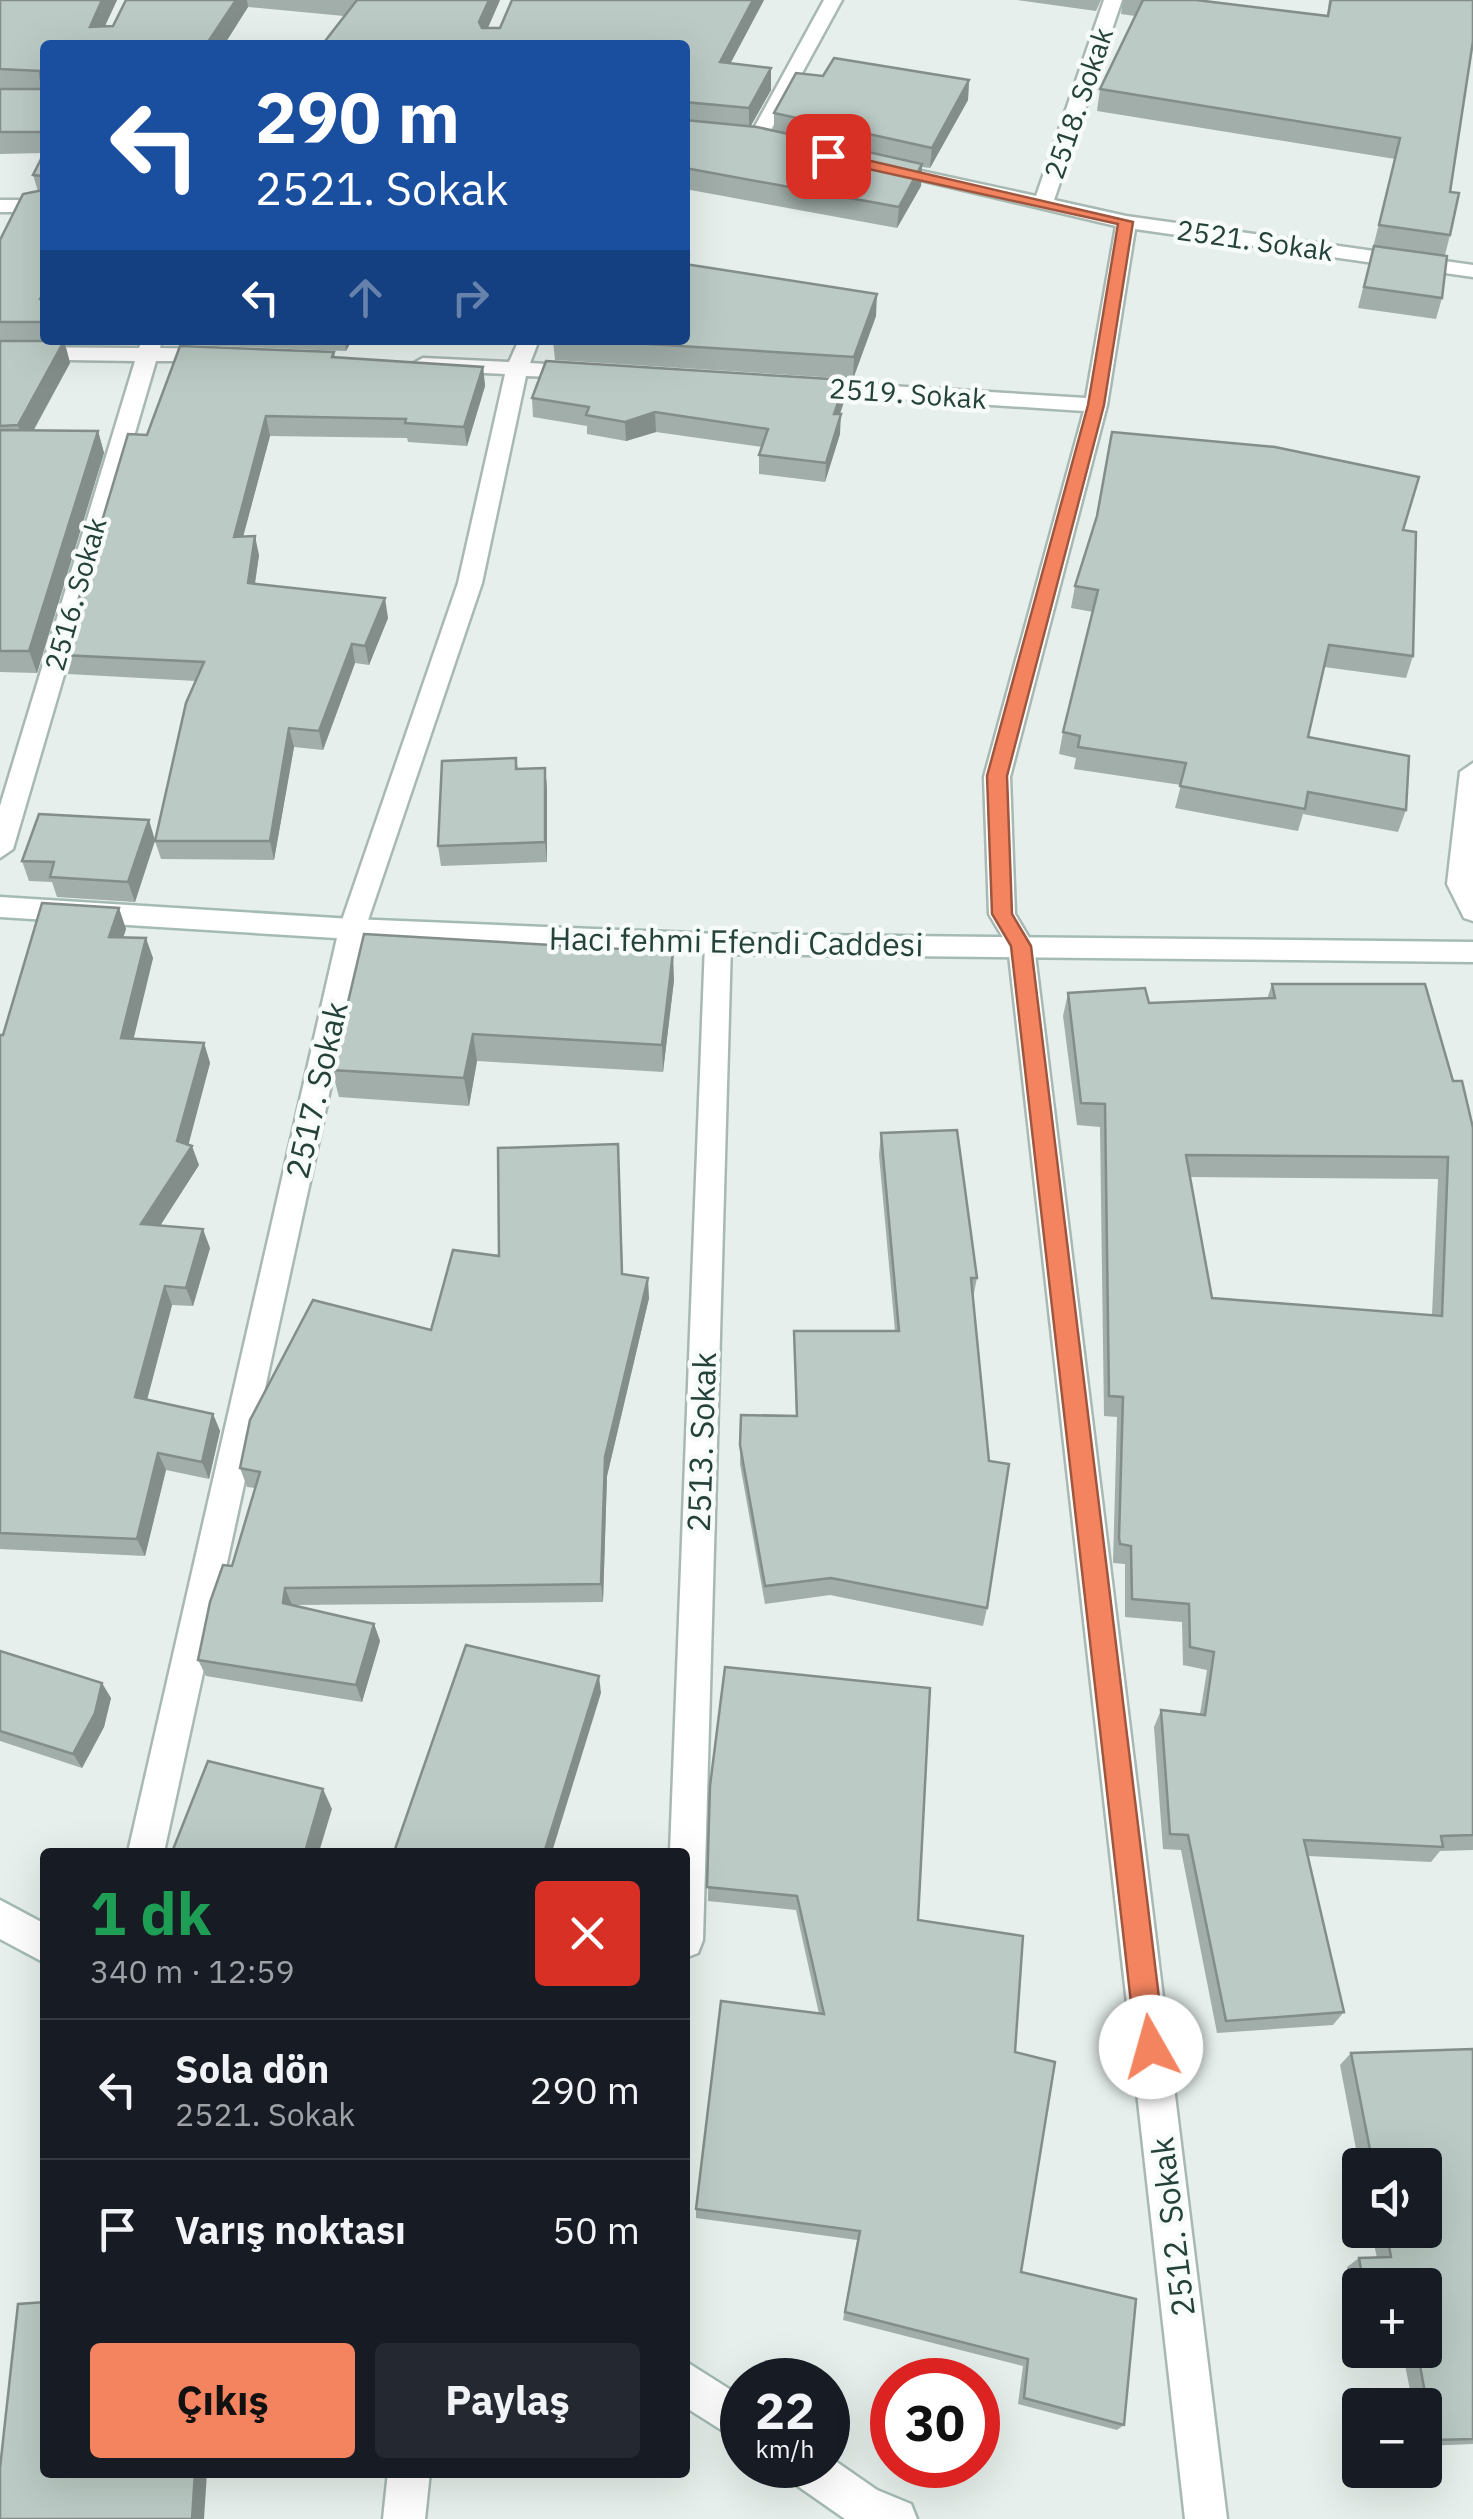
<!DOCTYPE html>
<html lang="tr">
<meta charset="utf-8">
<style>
body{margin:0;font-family:"IBM Plex Sans",sans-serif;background:#242831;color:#f1f3f6;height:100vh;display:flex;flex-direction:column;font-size:38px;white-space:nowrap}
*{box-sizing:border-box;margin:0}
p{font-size:32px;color:#9ea1a6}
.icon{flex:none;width:55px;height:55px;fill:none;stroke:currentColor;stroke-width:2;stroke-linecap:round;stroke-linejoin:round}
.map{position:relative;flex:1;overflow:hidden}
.side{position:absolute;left:40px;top:1848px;width:650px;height:630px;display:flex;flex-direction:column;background:#171b24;border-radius:10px;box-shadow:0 10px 40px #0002}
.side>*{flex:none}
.hud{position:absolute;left:40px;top:40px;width:650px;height:305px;border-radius:10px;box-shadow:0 10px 40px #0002;background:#1a4fa0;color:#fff;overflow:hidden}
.tools{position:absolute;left:1342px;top:2148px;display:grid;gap:20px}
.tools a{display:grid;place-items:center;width:100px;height:100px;border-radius:10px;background:#171b24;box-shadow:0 10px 40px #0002;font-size:50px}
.speed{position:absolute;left:720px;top:2358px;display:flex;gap:20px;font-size:50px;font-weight:700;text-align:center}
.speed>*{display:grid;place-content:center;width:130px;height:130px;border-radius:50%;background:#171b24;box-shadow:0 10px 40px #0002;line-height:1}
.speed small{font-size:25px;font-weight:400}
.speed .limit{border:15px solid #d22;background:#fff;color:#111}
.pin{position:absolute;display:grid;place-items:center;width:85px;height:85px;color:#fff;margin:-42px;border-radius:20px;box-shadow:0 5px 15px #0006}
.me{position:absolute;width:110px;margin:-55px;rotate:353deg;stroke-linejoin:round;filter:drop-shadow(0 0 8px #0008)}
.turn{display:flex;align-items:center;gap:35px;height:210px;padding:0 50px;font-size:45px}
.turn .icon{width:130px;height:130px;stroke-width:2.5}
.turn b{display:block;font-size:70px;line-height:85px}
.lanes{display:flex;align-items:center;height:95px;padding:0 50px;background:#0003;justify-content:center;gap:50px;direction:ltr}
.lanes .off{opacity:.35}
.round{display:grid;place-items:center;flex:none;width:105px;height:105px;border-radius:10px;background:#242831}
.head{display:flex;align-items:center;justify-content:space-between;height:170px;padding:0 50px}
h1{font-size:60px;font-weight:800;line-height:75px;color:#1e9e55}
.cta{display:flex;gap:20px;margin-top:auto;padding:20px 50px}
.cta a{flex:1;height:115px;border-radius:10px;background:#f4845f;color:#111;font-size:40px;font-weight:800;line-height:115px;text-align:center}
.cta a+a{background:#242831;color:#f1f3f6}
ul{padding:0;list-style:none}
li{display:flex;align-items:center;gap:30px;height:140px;padding:0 50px;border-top:2px solid #363941}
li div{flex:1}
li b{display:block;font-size:38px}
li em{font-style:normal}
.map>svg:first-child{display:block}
</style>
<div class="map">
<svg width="1473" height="2519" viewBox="0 0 1473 2519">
<rect width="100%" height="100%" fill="#e6efeb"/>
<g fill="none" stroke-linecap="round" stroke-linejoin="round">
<!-- street casing -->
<g stroke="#a8b8b2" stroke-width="5">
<g id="street">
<polygon points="824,0 842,0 766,139 750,143 748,139"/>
<polygon points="1104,0 1122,0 1054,200 1126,216 1473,265 1473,277 1135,229 1107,405 1010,777 1015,914 1034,946 1227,2519 1185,2519 1008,946 989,914 984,777 1084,411 807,393 796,387 807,381 1086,398 1116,226 874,169 884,163 1036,196"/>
<rect x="0" y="200" width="45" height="12"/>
<polygon points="142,340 162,340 160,348 217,349 227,355 217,361 156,361 13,849 0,858 0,806 135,361 0,359 0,347 139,348"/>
<polygon points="519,340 539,340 530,363 582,366 593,372 582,378 526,376 482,583 365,929 164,1852 128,1852 339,929 458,583 505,374 423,370 412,364 423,358 509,362"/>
<polygon points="1473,763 1473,921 1464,918 1447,884 1460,772"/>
<polygon points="718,934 731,944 703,1940 698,1953 685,1958 685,1852 670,1852 705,944"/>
<polygon points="388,2472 430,2472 425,2519 383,2519"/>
</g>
</g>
<!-- secondary casing -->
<g stroke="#a4bbb3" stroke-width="5">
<g id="secondary">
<polygon points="0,897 352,919 718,934 1473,942 1473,962 718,954 352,939 0,917"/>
<polygon points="0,1900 45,1924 45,1963 0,1939"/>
<polygon points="685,2361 742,2397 742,2443 685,2407"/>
<polygon points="828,2456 877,2490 911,2504 917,2519 845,2519 789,2480 783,2465 828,2465"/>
</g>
</g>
<!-- street -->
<use href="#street" fill="#fff" fill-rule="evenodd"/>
<!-- secondary -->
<use href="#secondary" fill="#fff" fill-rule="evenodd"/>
</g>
<!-- wall -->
<g fill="#a1aea9" fill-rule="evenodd">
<polygon points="0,0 117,0 105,26 113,26 126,0 500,0 488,28 500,28 512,0 764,0 730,64 771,68 771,90 750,127 774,131 774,113 796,73 823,76 834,58 969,80 968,100 930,168 922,167 921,186 897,228 685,189 685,45 322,45 344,16 248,7 224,45 45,45 45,340 76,340 77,343 65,343 70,363 34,430 98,431 104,453 37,673 0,672 0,240 23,194 38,191 33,175 44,153 0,154"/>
<polygon points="1017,0 1101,0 1096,11"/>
<polygon points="1123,0 1197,0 1327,16 1329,0 1473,0 1450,192 1450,235 1445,255 1442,298 1436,319 1358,308 1395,159 1097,111 1100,89 1135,16 1121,14"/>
<polygon points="876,316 853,379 555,360 553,340 685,340"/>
<polygon points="165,340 352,340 346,351 191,345 190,341"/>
<polygon points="334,352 335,357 483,367 485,386 467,446 408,442 407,438 270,436 243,536 259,555 255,584 388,618 369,665 355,663 323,750 294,747 274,860 161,859 155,841 135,902 57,897 52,882 29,881 22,861 155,840 196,681 68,674 62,655 147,435"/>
<polygon points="846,380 845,399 840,414 840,434 825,482 759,474 759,455 762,447 656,432 626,441 587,434 587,426 533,417 532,398"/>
<polygon points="1403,530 1413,656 1406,678 1324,667 1308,737 1406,810 1398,832 1303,814 1298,831 1175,808 1181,785 1074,769 1076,758 1059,754 1063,732 1093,612 1071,608 1075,586"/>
<polygon points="516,758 518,769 545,768 547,788 547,862 441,866 438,846"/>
<polygon points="126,929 123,938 153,958 133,1039 204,1043 210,1063 188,1144 199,1165 160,1226 210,1248 193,1306 172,1305 147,1400 213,1414 220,1431 209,1479 166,1470 145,1556 0,1549 0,1035 3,1035"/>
<polygon points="674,980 663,1072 477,1061 469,1106 339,1097 332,1070"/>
<path d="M1272 984 1453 1081 1473 1128V1850L1440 1851 1431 1862 1308 1856 1344 2012 1333 2025 1217 2033 1181 1850 1163 1849 1154 1727 1161 1710 1200 1714 1207 1670 1183 1665 1182 1622 1125 1617V1564L1113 1563 1117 1417 1104 1416 1100 1127 1077 1125 1063 1016 1068 993 1149 1003 1267 999ZM1190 1177 1438 1179 1432 1315 1212 1298Z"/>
<polygon points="881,1133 977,1278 973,1298 987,1608 983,1626 830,1595 765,1604 740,1464 741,1415 796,1416 794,1331 895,1331 879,1155"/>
<polygon points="618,1144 623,1275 649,1298 607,1476 603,1602 294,1605 374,1624 380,1641 362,1702 206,1676 198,1660 232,1566 255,1488 247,1487 240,1468 431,1330 499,1256"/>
<polygon points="0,1651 111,1698 104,1727 82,1768 0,1741"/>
<polygon points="710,1786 918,1920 1015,2052 1021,2272 1124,2425 1117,2430 1018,2404 1023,2366 843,2320 857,2240 696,2218 696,2209 819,2014 796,1910 708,1901"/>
<polygon points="1473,2049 1473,2444 1425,2446 1425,2405 1413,2405 1402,2350 1425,2350 1425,2285 1360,2285 1360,2325 1357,2325 1347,2267 1359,2258 1377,2258 1371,2230 1425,2230 1425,2165 1360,2165 1360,2170 1340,2065 1351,2053"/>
</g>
<!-- shaded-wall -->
<g fill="#838d89">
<polygon points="102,0 117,0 96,45 90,27"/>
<polygon points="236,0 247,0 248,7 224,45 206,45"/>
<polygon points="489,0 500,0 481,43 479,22"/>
<polygon points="753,0 764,0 720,83 720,62"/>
<polygon points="771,68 771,90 749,129 749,108"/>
<polygon points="969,80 968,100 930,168 932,148"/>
<polygon points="922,164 921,186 897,228 899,207"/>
<polygon points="877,294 876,316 853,379 854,357"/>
<polygon points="345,340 352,340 346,351"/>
<polygon points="64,341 70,363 24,447 18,425"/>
<polygon points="483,367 485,386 467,446 464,427"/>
<polygon points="846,380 845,399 833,433 834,414"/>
<polygon points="655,412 656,432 626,441 625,422"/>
<polygon points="841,414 840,434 825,482 826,463"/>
<polygon points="266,416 270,436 238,556 234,537"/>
<polygon points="98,431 104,453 37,673 29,651"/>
<polygon points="255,536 259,555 252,602 248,583"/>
<polygon points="385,598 388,618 369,665 365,646"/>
<polygon points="352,644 355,663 323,750 319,731"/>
<polygon points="289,728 294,747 274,860 270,841"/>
<polygon points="545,768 547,788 547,862 545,842"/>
<polygon points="149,820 155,840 135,902 128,882"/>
<polygon points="119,908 126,929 116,958 109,937"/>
<polygon points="146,938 153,958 129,1058 121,1038"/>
<polygon points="673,952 674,980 663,1072 662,1045"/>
<polygon points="473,1034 477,1061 469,1106 464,1078"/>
<polygon points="204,1043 210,1063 185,1158 192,1146 199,1165 149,1243 141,1224 177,1141"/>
<polygon points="203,1229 210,1248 193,1306 186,1288"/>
<polygon points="648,1278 649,1298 607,1476 603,1602 601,1584 605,1457"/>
<polygon points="165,1286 172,1305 143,1415 135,1397"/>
<polygon points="213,1414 220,1431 209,1479 202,1462"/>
<polygon points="158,1453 166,1470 145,1556 137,1539"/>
<polygon points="285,1588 292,1605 283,1603"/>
<polygon points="374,1624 380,1641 362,1702 356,1685"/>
<polygon points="599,1676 601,1693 552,1852 545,1850"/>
<polygon points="102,1683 111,1698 104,1727 82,1768 73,1754"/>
<polygon points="323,1789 332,1809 319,1852 305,1852"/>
<polygon points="195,2472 207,2472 204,2519 192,2519"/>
</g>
<!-- building -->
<g fill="#bbcac4" stroke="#838d89" stroke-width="2.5" fill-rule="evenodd">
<polygon points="0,0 102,0 90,27 113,26 126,0 236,0 206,45 45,45 45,132 0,132 0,89 42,89 40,71 0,69"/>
<polygon points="357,0 489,0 479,22 482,28 500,28 512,0 753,0 720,62 771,68 749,108 685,102 685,45 322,45"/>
<polygon points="1143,0 1196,0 1328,16 1331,0 1473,0 1473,41 1450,192 1459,193 1450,235 1379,225 1400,138 1100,89"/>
<polygon points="834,58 969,80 932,148 774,113 796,73 823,76"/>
<polygon points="685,120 757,127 922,164 899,207 685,168"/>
<polygon points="45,151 45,291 40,299 45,303 45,322 0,322 0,240 23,194 43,190 42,176 33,175"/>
<polygon points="1374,246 1447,256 1442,298 1364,287"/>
<polygon points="685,264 877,294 854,357 585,340 685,340"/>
<polygon points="0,341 64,341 18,425 0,426"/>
<polygon points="180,346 334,352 332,357 483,367 464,427 405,423 406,419 266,416 234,537 255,536 248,583 385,598 365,646 352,644 319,731 289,728 270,841 155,841 186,703 204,662 62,655 128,434 147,435"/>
<polygon points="546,361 846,380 834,414 841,414 826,463 759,455 768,429 655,412 625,422 586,415 589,407 532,398"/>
<polygon points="0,430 98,431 29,651 0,651"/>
<polygon points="1112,432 1275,447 1419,477 1403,530 1416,532 1413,656 1329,645 1308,737 1409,756 1406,810 1308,792 1305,809 1180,786 1186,763 1078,747 1080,736 1063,732 1098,590 1075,586 1097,516"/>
<polygon points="516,758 516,769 545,768 545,842 438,846 442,761"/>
<polygon points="39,814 149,820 128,882 50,877 54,862 22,861"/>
<polygon points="42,903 119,908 109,937 146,938 121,1038 204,1043 177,1141 192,1146 141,1224 203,1229 186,1288 165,1286 135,1397 213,1414 202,1462 158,1453 137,1539 0,1533 0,1035 3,1035"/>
<polygon points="364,934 673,952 662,1045 473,1034 464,1078 332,1070"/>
<path d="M1272 984H1425L1453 1081H1462L1473 1128V1835L1441 1836 1443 1847 1304 1840 1344 2012 1226 2021 1188 1835 1170 1834 1161 1710 1205 1715 1214 1652 1190 1647 1189 1604 1132 1599 1131 1546 1120 1544 1119 1538 1123 1397 1109 1396 1105 1104 1081 1103 1068 993 1145 988 1149 1003 1275 998ZM1186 1155 1448 1157 1442 1316 1212 1298Z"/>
<polygon points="957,1130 977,1278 971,1278 989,1461 1009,1464 987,1608 831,1578 765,1586 740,1445 741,1415 797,1416 794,1331 899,1331 881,1133"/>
<polygon points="618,1144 622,1274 648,1278 605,1457 601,1584 285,1588 283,1603 374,1624 356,1685 198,1660 210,1602 223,1565 232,1566 260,1472 240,1468 250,1420 313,1300 431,1330 453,1250 499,1256 498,1148"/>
<polygon points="466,1645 599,1676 545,1850 557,1852 394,1852"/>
<polygon points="0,1651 102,1683 95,1713 73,1754 0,1731"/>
<polygon points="725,1667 930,1688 918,1920 1023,1936 1015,2052 1055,2062 1021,2272 1136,2299 1124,2425 1024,2398 1028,2359 845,2312 860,2231 696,2209 721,2001 824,2014 797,1896 707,1887 710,1786"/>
<polygon points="208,1761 323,1789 305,1852 172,1852"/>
<polygon points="1473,2049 1473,2439 1434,2440 1417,2350 1425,2350 1425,2285 1364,2285 1359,2258 1391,2257 1386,2230 1425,2230 1425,2165 1373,2165 1351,2053"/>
<polygon points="45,2302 45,2472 195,2472 192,2519 0,2519 0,2468 18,2304"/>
</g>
<!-- route -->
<polygon fill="#f4845f" stroke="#9f563e" stroke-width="2.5" points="828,151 1133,222 1104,405 1007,776 1012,914 1031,946 1165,2047 1161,2057 1151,2061 1141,2057 1136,2047 1011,946 992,914 987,776 1088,405 1118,224 823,159"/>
<g text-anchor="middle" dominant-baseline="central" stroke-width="9" stroke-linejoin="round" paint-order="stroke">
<!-- far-street labels -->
<g font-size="28" fill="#24423a" stroke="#f7fbf9">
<text transform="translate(1078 103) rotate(-71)">2518. Sokak</text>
<text transform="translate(1255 240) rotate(8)">2521. Sokak</text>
<text transform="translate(908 393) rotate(4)">2519. Sokak</text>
<text transform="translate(75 594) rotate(-74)">2516. Sokak</text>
</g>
<!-- street labels -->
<g font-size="32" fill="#24423a" stroke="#f7fbf9">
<text transform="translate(736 941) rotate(1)">Haci fehmi Efendi Caddesi</text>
<text transform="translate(316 1090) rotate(-77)">2517. Sokak</text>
<text transform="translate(701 1442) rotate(-88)">2513. Sokak</text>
<text transform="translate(1172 2227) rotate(-97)">2512. Sokak</text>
</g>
</g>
</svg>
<div class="tools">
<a><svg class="icon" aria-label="sound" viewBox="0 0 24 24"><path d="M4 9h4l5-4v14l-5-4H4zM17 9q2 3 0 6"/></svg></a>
<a>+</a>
<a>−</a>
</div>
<div class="speed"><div>22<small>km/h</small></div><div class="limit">30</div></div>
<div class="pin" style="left:828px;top:156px;background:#d93025"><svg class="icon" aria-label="arrive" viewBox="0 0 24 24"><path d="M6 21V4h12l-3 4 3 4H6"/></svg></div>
<svg class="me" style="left:1151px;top:2047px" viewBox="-20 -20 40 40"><circle r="19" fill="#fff"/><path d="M0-13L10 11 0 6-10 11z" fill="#f4845f"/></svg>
<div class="hud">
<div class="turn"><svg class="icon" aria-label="left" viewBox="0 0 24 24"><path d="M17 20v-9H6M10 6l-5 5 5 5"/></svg><div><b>290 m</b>2521. Sokak</div></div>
<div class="lanes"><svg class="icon" aria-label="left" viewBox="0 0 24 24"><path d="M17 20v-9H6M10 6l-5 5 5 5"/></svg><svg class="icon off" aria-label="ahead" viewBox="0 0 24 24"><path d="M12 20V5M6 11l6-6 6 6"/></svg><svg class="icon off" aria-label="right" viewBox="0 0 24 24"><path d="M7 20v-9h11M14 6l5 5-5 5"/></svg></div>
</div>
<section class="side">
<div class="head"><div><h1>1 dk</h1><p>340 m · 12:59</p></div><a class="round" style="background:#d93025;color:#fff"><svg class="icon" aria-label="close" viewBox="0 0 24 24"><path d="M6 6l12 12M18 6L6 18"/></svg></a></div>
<ul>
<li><svg class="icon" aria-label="left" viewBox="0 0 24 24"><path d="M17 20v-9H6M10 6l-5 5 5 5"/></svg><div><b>Sola dön</b><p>2521. Sokak</p></div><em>290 m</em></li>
<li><svg class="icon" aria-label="arrive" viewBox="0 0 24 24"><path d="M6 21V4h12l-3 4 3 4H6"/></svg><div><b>Varış noktası</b></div><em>50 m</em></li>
</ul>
<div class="cta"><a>Çıkış</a><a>Paylaş</a></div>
</section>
</div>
